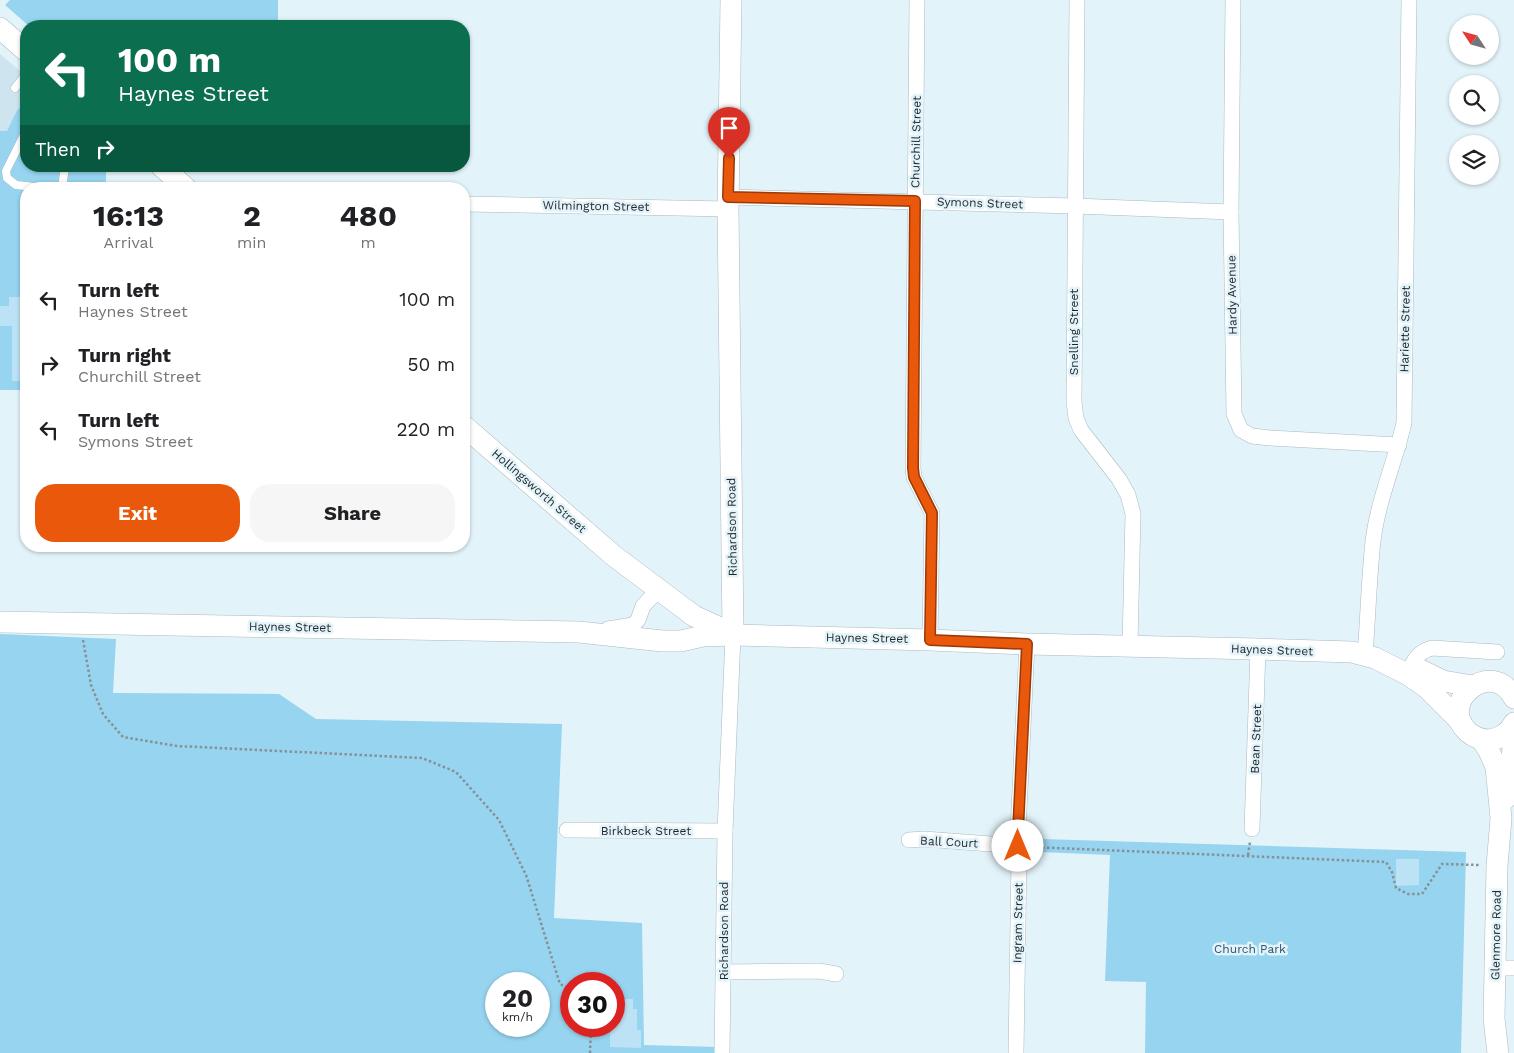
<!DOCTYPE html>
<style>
body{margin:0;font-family:"Work Sans",sans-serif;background:#f6f6f6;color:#202124;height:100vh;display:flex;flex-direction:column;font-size:19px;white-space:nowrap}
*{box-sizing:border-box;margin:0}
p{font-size:16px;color:#757577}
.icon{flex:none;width:28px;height:28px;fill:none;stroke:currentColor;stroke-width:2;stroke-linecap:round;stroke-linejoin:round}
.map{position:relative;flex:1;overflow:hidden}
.panel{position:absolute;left:20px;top:182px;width:450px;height:370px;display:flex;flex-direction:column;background:#fff;border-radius:20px;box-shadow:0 1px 4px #0004}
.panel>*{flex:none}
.banner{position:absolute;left:20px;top:20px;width:450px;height:152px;border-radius:20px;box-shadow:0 1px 4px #0004;background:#0b6e4f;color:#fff;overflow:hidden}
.needle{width:32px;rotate:306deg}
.fabs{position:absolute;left:1449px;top:15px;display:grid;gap:10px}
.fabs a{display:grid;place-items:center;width:50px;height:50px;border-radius:50%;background:#fff;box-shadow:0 1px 4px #0004;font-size:25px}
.speed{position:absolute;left:485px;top:972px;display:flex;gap:10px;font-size:25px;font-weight:700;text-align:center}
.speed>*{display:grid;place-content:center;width:65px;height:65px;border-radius:50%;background:#fff;box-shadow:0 1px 4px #0004;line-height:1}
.speed small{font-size:12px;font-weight:400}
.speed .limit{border:8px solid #d22;background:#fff;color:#111}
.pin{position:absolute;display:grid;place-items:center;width:42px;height:42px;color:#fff;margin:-51px -21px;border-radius:50% 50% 50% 0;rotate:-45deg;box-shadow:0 0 5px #0007}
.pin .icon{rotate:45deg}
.me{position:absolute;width:55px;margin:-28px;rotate:0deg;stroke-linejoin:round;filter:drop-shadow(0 0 4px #0008)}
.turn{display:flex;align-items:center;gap:18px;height:105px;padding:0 15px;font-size:22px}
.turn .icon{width:65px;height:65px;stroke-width:2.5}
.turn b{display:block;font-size:35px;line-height:42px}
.then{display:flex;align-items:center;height:48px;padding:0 15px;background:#0003;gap:10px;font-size:19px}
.eta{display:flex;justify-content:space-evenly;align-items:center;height:85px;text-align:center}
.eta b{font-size:30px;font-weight:700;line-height:35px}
.cta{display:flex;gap:10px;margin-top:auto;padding:10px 15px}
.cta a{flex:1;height:58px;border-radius:20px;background:#ea580c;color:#fff;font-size:20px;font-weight:700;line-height:58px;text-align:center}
.cta a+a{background:#f6f6f6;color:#202124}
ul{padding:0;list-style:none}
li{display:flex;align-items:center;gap:15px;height:65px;padding:0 15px}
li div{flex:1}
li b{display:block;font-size:19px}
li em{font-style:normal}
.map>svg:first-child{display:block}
</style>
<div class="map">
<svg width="1514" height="1053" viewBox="0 0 1514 1053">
<rect width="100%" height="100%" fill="#e3f3fa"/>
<!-- built -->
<polygon fill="#cee5f0" points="0,54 26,76 26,100 16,112 7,131 0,131"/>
<!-- green -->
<g fill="#97d4f0" fill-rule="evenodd">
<polygon points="10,0 278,0 278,26 29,26 5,5"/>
<polygon points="26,100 26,166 106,166 106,189 26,189 26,390 0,390 0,131 7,131 16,112"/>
<path d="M0 634 116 639 113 693 279 694 316 719 562 724 554 918 642 923 644 1045 717 1047V1053H0ZM496 984H539V1026H496ZM571 984H614V1026H571Z"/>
<polygon points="1042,839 1466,852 1461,1053 1145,1053 1146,982 1105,981 1110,855 1041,852"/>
</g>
<!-- building -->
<g fill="#bce2f5">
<polygon points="9,297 26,297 26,381 12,381 12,326 0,326 0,306 9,306"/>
<polygon points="1396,859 1419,859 1419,885 1396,886"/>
<polygon points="614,999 633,999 633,1009 637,1009 637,1030 641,1030 641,1048 610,1047 610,1029 614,1029"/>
</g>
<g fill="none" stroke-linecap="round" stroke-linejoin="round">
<!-- lane casing -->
<g stroke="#abb9c0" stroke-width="9">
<g id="lane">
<polyline points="15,88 26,74"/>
<polyline points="26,131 6,171 7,178 16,185 54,189"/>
<polyline points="63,189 63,181 65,166"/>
</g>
</g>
<!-- street casing -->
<g stroke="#abb9c0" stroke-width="16">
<g id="street">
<polyline points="917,0 913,468 914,477 932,513 930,640"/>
<polyline points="1077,0 1074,402 1076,418 1081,430 1119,479 1128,495 1133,514 1130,646"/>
<polyline points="1233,0 1231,212 1234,414 1241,430 1252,436 1270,438 1399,445"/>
<polyline points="728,197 1075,206 1231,212"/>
<polyline points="464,204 728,209"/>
<polyline points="608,629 633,625 638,620 643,606 659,589"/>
<path d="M1365 655C1368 617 1369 578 1373 541 1378 500 1395 462 1404 423L1409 0"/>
<path d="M1407 674C1414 661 1417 652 1432 648L1497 652"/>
<polyline points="1252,829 1258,649"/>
<polyline points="567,830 725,831"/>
<polyline points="909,840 924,839 1018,846"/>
<polyline points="1496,968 1514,968"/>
<polyline points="724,972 819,971 836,974"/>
<polyline points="722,1053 725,831 733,635"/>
<polyline points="1016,1053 1019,858 1018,831 1027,644"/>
</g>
</g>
<!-- secondary casing -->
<g stroke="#abb9c0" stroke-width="22">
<g id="secondary">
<polyline points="731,0 728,209 733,635"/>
<polyline points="0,28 26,51"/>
<polyline points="161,166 187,189"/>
<polyline points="464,426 614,556 694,616 731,633"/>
<polyline points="0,622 579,632 662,641 681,641 703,636 733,635 930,640 1027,644 1258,649 1352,652 1375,658 1407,674 1426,687 1461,722"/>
<polyline points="1414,667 1443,681 1473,686"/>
<path d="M1514 698C1492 656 1436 703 1468 732 1474 737 1482 740 1489 740 1500 739 1510 732 1514 723"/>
<polyline points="1481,739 1489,751 1496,767 1501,818 1497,866 1494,1019 1498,1053"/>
<polyline points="1506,798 1510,784 1514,735"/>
</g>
</g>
<!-- path -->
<g stroke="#869196" stroke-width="2.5" stroke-dasharray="2.5 2.5" stroke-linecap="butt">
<polyline points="83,640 91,685 103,714 123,737 177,746 422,758 456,772 499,820 526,875 560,984 571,989"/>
<polyline points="1032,847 1386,862 1392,872 1396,888 1408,894 1422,894 1442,864 1480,865"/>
<polyline points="1248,855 1250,842"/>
<polyline points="590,1053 591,1026"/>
</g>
<!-- lane -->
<use href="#lane" stroke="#fff" stroke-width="8"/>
<!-- street -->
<use href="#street" stroke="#fff" stroke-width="15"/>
<!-- secondary -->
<use href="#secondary" stroke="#fff" stroke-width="21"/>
</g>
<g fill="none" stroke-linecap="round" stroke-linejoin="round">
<!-- route casing -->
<g stroke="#983908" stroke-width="12">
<polyline id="route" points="729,158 728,197 915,201 913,468 914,477 932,513 930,640 1027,644 1018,831 1018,846"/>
</g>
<!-- route -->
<use href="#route" stroke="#ea580c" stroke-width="9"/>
</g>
<g text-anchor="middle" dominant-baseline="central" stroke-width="5" stroke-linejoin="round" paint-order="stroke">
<!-- street labels -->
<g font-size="12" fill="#1f2528" stroke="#e3f3fa">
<text transform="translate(916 142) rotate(-89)">Churchill Street</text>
<text transform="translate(980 203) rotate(2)">Symons Street</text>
<text transform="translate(596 206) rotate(1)">Wilmington Street</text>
<text transform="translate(1232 295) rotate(-91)">Hardy Avenue</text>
<text transform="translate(1405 329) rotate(-89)">Hariette Street</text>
<text transform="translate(1074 332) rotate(-90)">Snelling Street</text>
<text transform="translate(539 491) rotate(41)">Hollingsworth Street</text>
<text transform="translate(732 527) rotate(-91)">Richardson Road</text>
<text transform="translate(290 627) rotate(1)">Haynes Street</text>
<text transform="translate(867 638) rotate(1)">Haynes Street</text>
<text transform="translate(1272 650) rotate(2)">Haynes Street</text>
<text transform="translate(1256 739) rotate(-88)">Bean Street</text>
<text x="646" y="831">Birkbeck Street</text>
<text transform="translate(949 842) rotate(3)">Ball Court</text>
<text transform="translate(1018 923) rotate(-89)">Ingram Street</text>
<text transform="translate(724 931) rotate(-90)">Richardson Road</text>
<text transform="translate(1496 935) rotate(-89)">Glenmore Road</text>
</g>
<!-- park labels -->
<g font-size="12" fill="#2a586b" stroke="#e3f3fa">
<text x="1250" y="949">Church Park</text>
</g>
</g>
</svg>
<div class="fabs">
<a><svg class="needle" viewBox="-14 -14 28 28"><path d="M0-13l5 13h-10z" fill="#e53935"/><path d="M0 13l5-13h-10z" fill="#757577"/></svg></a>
<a><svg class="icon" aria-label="search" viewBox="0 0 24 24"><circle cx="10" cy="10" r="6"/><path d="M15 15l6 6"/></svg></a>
<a><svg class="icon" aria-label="layers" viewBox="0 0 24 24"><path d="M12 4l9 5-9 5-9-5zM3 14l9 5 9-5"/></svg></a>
</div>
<div class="speed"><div>20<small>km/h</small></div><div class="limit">30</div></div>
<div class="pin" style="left:729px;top:158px;background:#d93025"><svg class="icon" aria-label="arrive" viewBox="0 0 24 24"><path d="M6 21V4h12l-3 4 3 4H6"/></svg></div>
<svg class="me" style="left:1018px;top:846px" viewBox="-20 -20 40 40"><circle r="19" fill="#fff"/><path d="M0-13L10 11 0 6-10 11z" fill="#ea580c"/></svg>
<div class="banner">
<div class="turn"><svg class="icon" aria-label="left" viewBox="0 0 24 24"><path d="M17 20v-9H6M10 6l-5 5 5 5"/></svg><div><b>100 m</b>Haynes Street</div></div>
<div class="then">Then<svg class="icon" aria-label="right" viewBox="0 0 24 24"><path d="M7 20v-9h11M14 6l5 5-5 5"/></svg></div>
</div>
<section class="panel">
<div class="eta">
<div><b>16:13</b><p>Arrival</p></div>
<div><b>2</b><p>min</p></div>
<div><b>480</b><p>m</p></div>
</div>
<ul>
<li><svg class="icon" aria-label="left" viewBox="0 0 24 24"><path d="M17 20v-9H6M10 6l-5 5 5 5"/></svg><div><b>Turn left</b><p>Haynes Street</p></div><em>100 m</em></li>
<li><svg class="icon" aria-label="right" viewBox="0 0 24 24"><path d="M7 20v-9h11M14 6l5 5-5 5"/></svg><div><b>Turn right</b><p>Churchill Street</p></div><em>50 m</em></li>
<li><svg class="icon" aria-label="left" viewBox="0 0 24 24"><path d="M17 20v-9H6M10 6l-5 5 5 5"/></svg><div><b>Turn left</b><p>Symons Street</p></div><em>220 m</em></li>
</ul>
<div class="cta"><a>Exit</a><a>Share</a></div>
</section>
</div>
